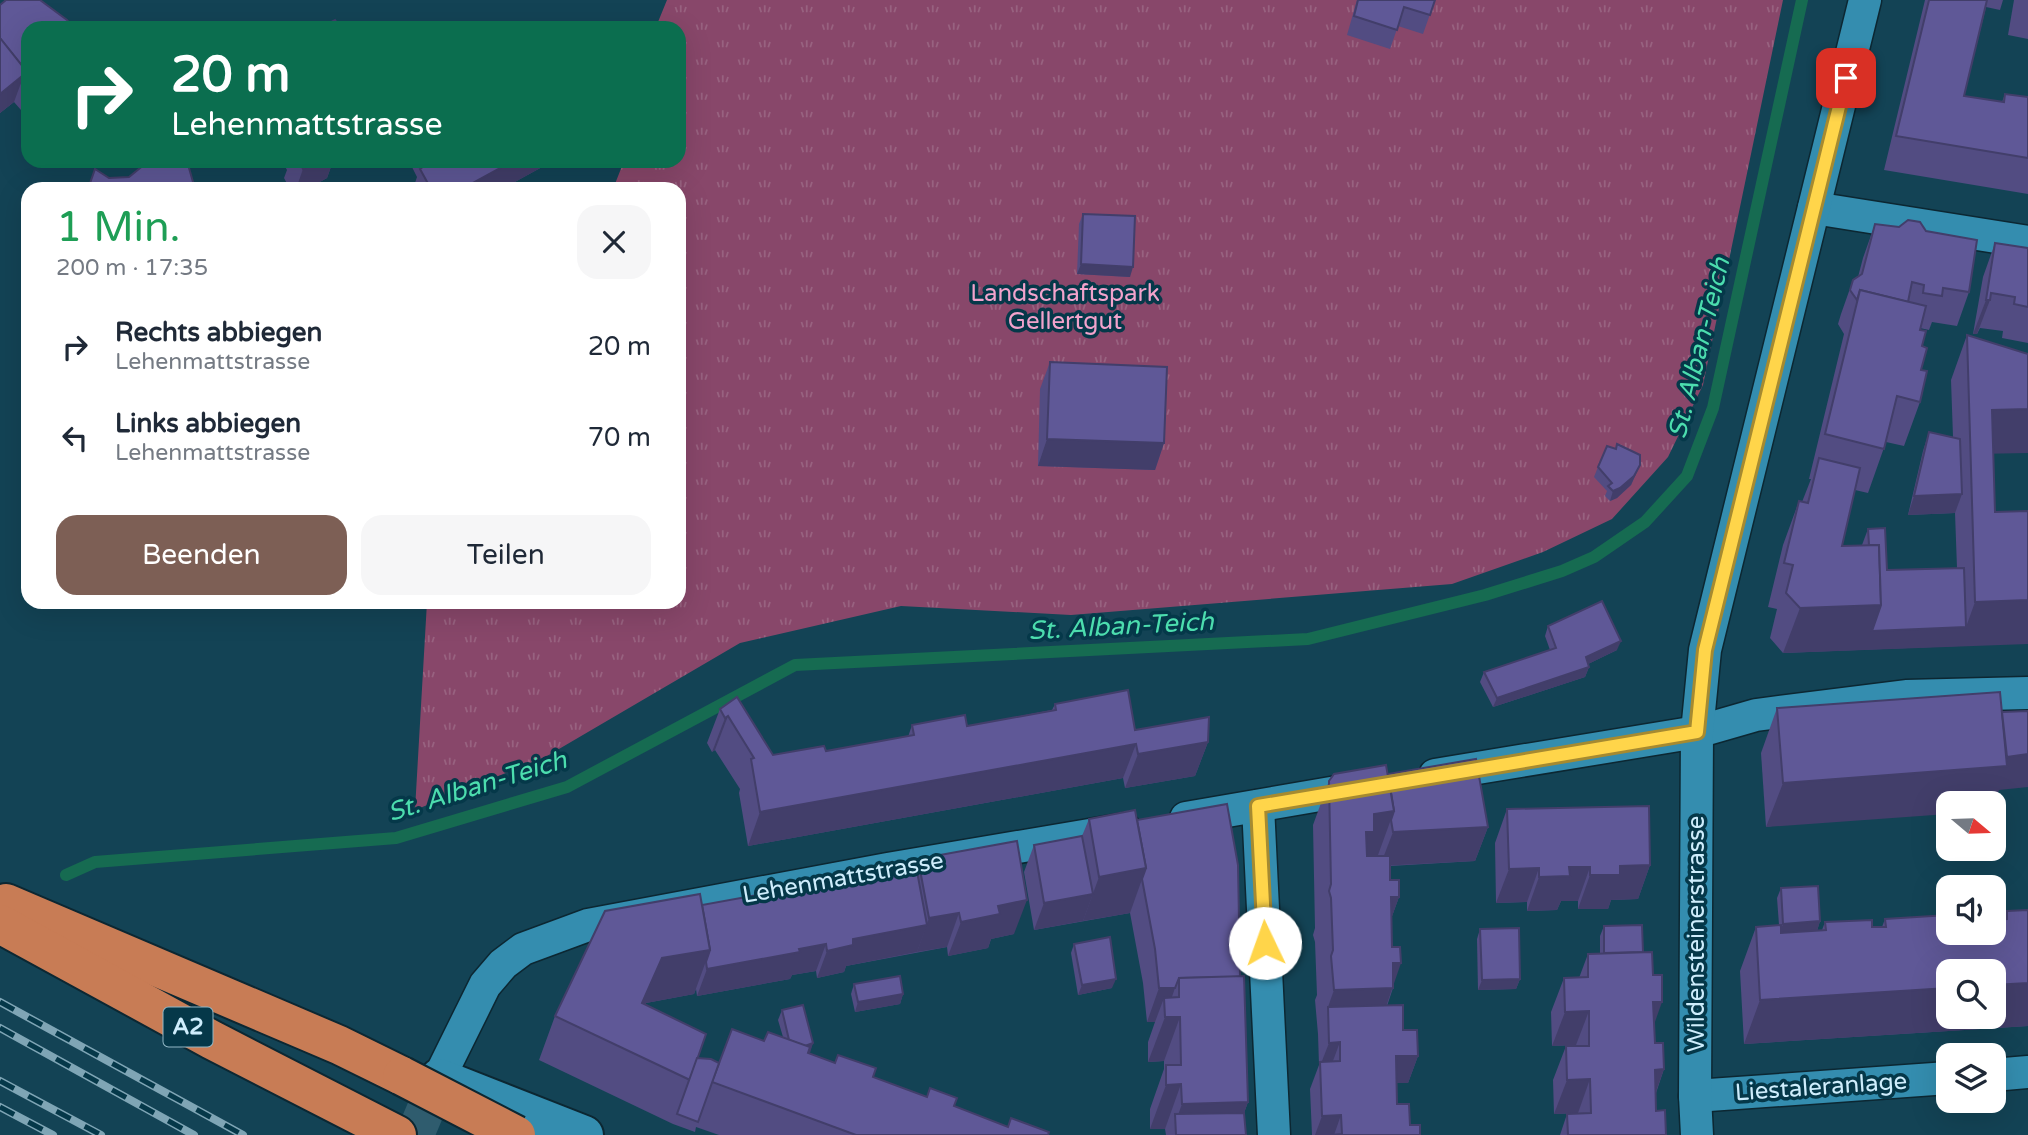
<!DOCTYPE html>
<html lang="de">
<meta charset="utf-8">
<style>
body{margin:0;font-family:"Varela Round",sans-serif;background:#f6f6f7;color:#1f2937;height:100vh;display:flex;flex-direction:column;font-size:26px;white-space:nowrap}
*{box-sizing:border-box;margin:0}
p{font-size:23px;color:#747a83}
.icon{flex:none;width:38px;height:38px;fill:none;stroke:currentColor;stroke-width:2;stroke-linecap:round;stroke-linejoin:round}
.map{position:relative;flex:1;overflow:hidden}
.drawer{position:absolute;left:21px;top:182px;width:665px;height:427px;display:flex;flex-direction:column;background:#fff;border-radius:21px;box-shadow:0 7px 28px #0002}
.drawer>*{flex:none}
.top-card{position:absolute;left:21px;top:21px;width:665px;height:147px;border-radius:21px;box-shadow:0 7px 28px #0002;background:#0b6e4f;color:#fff;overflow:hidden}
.needle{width:46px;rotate:109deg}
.fabs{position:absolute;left:1936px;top:791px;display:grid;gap:14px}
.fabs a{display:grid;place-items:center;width:70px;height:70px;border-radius:14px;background:#fff;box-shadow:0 7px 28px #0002;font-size:35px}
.pin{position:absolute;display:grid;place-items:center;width:60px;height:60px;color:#fff;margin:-30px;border-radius:14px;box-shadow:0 4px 10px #0006}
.me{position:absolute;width:77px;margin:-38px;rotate:357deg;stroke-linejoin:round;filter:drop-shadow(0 0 5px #0008)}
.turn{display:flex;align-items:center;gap:24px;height:147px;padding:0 35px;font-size:32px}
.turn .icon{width:91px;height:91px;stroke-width:2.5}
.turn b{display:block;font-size:49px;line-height:60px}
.round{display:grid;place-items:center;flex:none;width:74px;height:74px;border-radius:21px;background:#f6f6f7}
.headline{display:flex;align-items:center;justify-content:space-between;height:119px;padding:0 35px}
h1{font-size:42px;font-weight:600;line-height:52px;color:#1e9e55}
.button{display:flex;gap:14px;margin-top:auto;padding:14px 35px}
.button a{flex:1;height:80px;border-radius:21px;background:#7d5f55;color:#fff;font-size:28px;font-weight:600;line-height:80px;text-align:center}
.button a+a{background:#f6f6f7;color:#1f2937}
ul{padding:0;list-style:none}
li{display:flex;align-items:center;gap:21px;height:91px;padding:0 35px}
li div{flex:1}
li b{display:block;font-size:26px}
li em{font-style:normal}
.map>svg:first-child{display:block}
</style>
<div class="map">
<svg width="2028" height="1135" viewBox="0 0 2028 1135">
<defs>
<pattern id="park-tufts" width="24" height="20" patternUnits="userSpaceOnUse" patternTransform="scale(1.75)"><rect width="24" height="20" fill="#88476a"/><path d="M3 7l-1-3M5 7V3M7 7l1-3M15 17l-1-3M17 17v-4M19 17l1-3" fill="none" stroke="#986280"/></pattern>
</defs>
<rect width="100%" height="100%" fill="#134355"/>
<!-- park -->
<polygon fill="url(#park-tufts)" points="667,0 1783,0 1703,385 1668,457 1612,519 1543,552 1452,584 1071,615 901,606 740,643 547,756 415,810 427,602 679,602 679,189 613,189 624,161 679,161 679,28 664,28 658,22"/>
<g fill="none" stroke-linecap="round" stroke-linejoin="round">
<!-- stream -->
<polyline stroke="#166b51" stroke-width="12" points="66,875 95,862 396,838 567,787 795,665 1308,639 1485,595 1562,571 1594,557 1645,522 1687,476 1713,408 1802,0"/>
<!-- tertiary-tunnel -->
<polyline stroke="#2f5c6e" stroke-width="38" stroke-dasharray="38 19" stroke-linecap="butt" points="415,1135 439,1078"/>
<!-- minor casing -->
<g stroke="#0c2732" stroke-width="35">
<g id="minor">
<polyline points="1814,208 2028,242"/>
<polyline points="1435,775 1697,732 1756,715 1906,696 2028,693"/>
<polyline points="1258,806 1274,1135"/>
<polyline points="1186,818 1366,787"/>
<polyline points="1993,1075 2028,1072"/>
<polyline points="439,1078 485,985 503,964 523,949 588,925 888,869 1125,829"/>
<polyline points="1695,1096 1948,1078"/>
<polyline points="1697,1135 1695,1096 1697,732 1705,650 1865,0"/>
</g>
</g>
<!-- tertiary casing -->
<g stroke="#0c2732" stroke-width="42">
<polyline id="tertiary" points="439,1078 584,1135"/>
</g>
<!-- motorway casing -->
<g stroke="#0c2732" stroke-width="42">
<g id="motorway">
<polyline points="6,903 339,1045 402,1076"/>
<polyline points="0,924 212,1040 397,1135"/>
</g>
</g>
<!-- minor -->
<use href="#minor" stroke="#348daf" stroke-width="32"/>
<!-- tertiary -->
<use href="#tertiary" stroke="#348daf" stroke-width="38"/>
<!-- motorway -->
<use href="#motorway" stroke="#c87c55" stroke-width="38"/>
<!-- rail casing -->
<g stroke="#7fa5b5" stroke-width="8">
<g id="rail">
<polyline points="0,1002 243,1135"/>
<polyline points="0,1028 194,1135"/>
<polyline points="0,1081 101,1135"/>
<polyline points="0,1107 53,1135"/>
</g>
</g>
<!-- rail -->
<use href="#rail" stroke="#053849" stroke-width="5" stroke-dasharray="16" stroke-linecap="butt"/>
<!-- motorway-bridge casing -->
<g stroke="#0c2732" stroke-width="42" stroke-linecap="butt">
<polyline id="motorway-bridge" points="402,1076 516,1135"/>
</g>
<!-- motorway-bridge -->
<use href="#motorway-bridge" stroke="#c87c55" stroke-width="38"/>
</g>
<!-- wall -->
<g fill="#524c82">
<polygon points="1357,0 1435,0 1423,34 1398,26 1390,49 1347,35"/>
<polygon points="1925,0 2003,0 2000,10 1986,7 1964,96 2002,102 2005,94 2028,97 2028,194 1884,170"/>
<polygon points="2014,0 2028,0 2028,39 2008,35"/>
<polygon points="0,5 28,28 28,118 14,102 0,113"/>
<polygon points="282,161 333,161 327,178 307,189 290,189 284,178 287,170"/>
<polygon points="411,161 553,161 502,189 413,189 417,177 410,163"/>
<polygon points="1083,214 1130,277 1077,274 1079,224"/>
<polygon points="1875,224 1969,292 1957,326 1932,322 1929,330 1920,328 1922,346 1920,402 1904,446 1886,442 1868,493 1855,490 1842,546 1862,545 1868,529 1887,570 1957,568 1955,513 1908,515 1923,451 1929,432 1953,437 1951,380 1967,335 1993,454 1995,512 2028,511 1959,646 1783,653 1770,638 1777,609 1768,607 1783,545 1799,501 1802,502 1811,479 1809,479 1844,334 1838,324 1841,314 1853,280 1858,277 1863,258"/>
<polygon points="1995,243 2028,248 2028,343 2002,338 2003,331 1980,328 1977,334 1973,334 1983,277"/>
<polygon points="1050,362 1164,443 1155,470 1038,466 1040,389"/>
<polygon points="1598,467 1636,474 1631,485 1617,498 1610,501 1605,496 1607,491 1594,477"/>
<polygon points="1548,626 1617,650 1588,664 1589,667 1585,677 1493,707 1480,682 1484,672 1550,650 1545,636"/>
<polygon points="1055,704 1135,730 1208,742 1195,776 1125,788 1123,778 748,846 739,793 740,789 715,750 712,752 707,743 720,709 773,755 826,751 908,737 912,725 967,726 1052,710"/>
<polygon points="1777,708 1999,790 1766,827 1761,753"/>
<polygon points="1388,774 1488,827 1475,861 1390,866 1390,880 1399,897 1391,919 1393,988 1387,1006 1403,1030 1418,1056 1408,1083 1397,1083 1397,1104 1410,1125 1420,1135 1312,1135 1310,1089 1319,1065 1318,1034 1315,1000 1317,995 1315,942 1313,935 1315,928 1313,825 1329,781"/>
<polygon points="1507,809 1650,865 1638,899 1611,900 1608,909 1578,909 1578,901 1561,901 1557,910 1527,911 1527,902 1496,903 1495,843"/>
<polygon points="1089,819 1137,820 1240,976 1248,1102 1244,1113 1246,1135 1166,1135 1165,1129 1150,1129 1150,1109 1164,1069 1164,1061 1148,1062 1148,1042 1155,1022 1147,1022 1143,983 1130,913 1034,930 1024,872 1034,845 1082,836"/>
<polygon points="918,859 1014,934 991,939 988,948 948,956 947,947 846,966 844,972 817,978 816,971 792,975 790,979 697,996 696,989 694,994 646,1003 645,1005 697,1058 719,1063 764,1041 783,1037 778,1020 782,1010 813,1043 809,1053 1008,1127 1048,1135 719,1135 696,1127 695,1132 673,1124 539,1060 555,1016 702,905 916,866"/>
<polygon points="1781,888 1820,921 1817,931 1822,930 1825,922 1872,927 1882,927 1885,919 1994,920 2004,919 2007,911 2028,910 2028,1026 1744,1044 1740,971 1756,927 1779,925 1777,898"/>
<polygon points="1604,926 1643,952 1654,1025 1655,1043 1664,1069 1656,1093 1656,1111 1666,1135 1560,1135 1567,1114 1578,1113 1554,1114 1553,1080 1566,1046 1576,1045 1552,1046 1551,1012 1564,978 1579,978 1588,954 1600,953 1600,936"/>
<polygon points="1480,929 1520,979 1516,989 1478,990 1477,939"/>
<polygon points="1074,944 1112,988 1078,995 1071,953"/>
<polygon points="854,984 903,994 900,1004 855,1012 851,994"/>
</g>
<!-- shaded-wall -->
<g fill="#423e6a">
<polygon points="27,72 23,85 21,83 14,102 0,113 0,94"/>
<polygon points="318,161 333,161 327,178 307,189 296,189 303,169"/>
<polygon points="513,161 553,161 502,189 462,189"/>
<polygon points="1081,264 1133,267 1130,277 1077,274"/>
<polygon points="1986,300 1990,300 1977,334 1973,334"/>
<polygon points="2028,409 2028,453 1976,454 1992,410"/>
<polygon points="1047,439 1164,443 1155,470 1038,466"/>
<polygon points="1640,465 1631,485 1617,498 1610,501 1613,491"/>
<polygon points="1962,494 1955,513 1908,515 1914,496"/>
<polygon points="2028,600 2028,644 1783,653 1800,608 1881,605 1966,627 1975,602"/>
<polygon points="1621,641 1617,650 1582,667 1586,657"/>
<polygon points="1589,667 1585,677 1493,707 1497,698"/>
<polygon points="728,716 715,750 712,752 725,718"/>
<polygon points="1208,742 1195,776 1125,788 1138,754"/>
<polygon points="1136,744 1123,778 748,846 760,812"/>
<polygon points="2028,754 2028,787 1999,790 1993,805 1993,803 1948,803 1948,814 1766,827 1783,783"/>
<polygon points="1394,811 1378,855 1365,857 1350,877 1374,814"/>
<polygon points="1488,827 1475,861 1380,866 1393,832"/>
<polygon points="1650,865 1638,899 1611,900 1608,909 1578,909 1590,875 1620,866"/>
<polygon points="1569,867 1590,867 1578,901 1561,901 1557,910 1527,911 1539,877"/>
<polygon points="1146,868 1130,913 1083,921 1099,877"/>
<polygon points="1539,868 1527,902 1496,903 1509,869"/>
<polygon points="1093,894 1083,921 1034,930 1044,903"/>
<polygon points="1391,897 1399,897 1383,941"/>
<polygon points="1027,900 1014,934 991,939 988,948 948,956 961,922 998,906"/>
<polygon points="959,913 947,947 917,952 929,918"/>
<polygon points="1820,921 1817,931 1779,934 1783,924"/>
<polygon points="927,925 917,952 846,966 844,972 817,978 827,951 853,939"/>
<polygon points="826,944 816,971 792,975 790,979 697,996 707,969 799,949"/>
<polygon points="710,950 694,994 646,1003 625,1047 642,1003 662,958"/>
<polygon points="1393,963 1401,963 1377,1033 1328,1007 1334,990"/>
<polygon points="1116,979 1112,988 1078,995 1082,985"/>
<polygon points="1520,979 1516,989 1478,990 1482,980"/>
<polygon points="2028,983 2028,1026 1744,1044 1760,1000 1948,988 1948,1017 1993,1017 1993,985"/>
<polygon points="1159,988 1175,988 1165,1017 1164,998 1155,1022 1147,1022"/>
<polygon points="903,994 900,1004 855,1012 858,1002"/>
<polygon points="1653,1002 1662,1002 1650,1036"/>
<polygon points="1589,1011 1576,1045 1552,1046 1565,1012"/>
<polygon points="1165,1017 1180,1017 1164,1061 1148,1062"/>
<polygon points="1340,1042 1330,1069 1320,1066 1329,1043"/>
<polygon points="813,1043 810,1053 788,1059 792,1049"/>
<polygon points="1396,1056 1418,1056 1408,1083 1387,1083"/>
<polygon points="1664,1069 1652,1103 1655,1070"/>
<polygon points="1590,1079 1578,1113 1554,1114 1567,1080"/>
<polygon points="1181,1084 1165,1129 1150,1129 1166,1085"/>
<polygon points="1248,1102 1236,1135 1175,1123 1182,1104"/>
<polygon points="1341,1115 1334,1135 1315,1135 1322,1116"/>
</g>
<!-- building -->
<g fill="#5f5897" stroke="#423e6a" stroke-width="2">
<polygon points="6,0 40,0 67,20 73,28 28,28 28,91 21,83 24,81 27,72 0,38 0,5"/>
<polygon points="1358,0 1435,0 1430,15 1404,7 1397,30 1354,16"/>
<polygon points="1929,0 1987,0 1964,96 2004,102 2005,94 2028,97 2028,158 1896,136"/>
<polygon points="335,20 340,28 320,28"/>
<polygon points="0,38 27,72 0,94"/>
<polygon points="145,161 187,161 195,189 88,189 95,169 109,178 129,177 145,164"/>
<polygon points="299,161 318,161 303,169"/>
<polygon points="431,161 513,161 462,189 431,189 420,169"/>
<polygon points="1083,214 1135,216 1133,267 1081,264"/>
<polygon points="1908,220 1920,222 1926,231 1977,240 1969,292 1943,288 1942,296 1923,293 1924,285 1912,282 1908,302 1860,290 1857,300 1850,290 1853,280 1862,274 1875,224 1899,227"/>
<polygon points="1995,243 2028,248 2028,307 2014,304 2015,297 1991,293 1990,300 1986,300"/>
<polygon points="1860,290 1926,306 1920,330 1926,331 1922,346 1927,348 1921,370 1927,371 1920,402 1897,396 1884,449 1825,434"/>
<polygon points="1967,335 2028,354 2028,409 1992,410 1995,512 2028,511 2028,600 1975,602"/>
<polygon points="1050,362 1167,367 1164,443 1047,439"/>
<polygon points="1929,432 1960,439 1962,494 1914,496"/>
<polygon points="1617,444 1640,455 1640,465 1634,476 1620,488 1613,491 1608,486 1612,483 1598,467 1607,446 1616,449"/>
<polygon points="1819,458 1860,468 1842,546 1879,545 1881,605 1800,608 1786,593 1793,565 1784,563 1799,501 1808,503"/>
<polygon points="1885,528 1887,570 1964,568 1966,627 1872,631 1881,605 1879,545 1869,545 1868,529"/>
<polygon points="1602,601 1621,641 1586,657 1589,667 1497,698 1484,672 1556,648 1548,626"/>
<polygon points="1128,690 1135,730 1209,717 1208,742 1138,754 1136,744 760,812 751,759 754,758 728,716 725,718 720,709 737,697 773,755 824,746 826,751 914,735 912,725 965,715 967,726 1056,710 1055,704"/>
<polygon points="2000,692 2007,766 1783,783 1777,708"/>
<polygon points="2028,711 2028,754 2007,757 2002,712"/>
<polygon points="1476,759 1488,827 1393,832 1391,820 1394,811 1388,774"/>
<polygon points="1386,765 1394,811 1374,814 1374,832 1366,832 1367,856 1390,856 1390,880 1399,880 1399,897 1391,897 1392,947 1400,947 1401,963 1393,963 1393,988 1334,990 1331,956 1333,950 1331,898 1329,891 1331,884 1329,781 1334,774"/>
<polygon points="1227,804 1238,865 1240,977 1179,978 1175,988 1159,988 1155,949 1142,879 1146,868 1137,820"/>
<polygon points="1649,806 1650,865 1620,866 1620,875 1590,875 1590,867 1569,867 1570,876 1539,877 1539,868 1509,869 1507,809"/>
<polygon points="1135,810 1146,868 1099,877 1089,819"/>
<polygon points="1082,836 1093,894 1044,903 1034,845"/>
<polygon points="1017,841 1027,900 998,906 1000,914 961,922 959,913 929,918 918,859"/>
<polygon points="916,866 927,925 853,939 853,945 827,951 826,944 799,949 800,952 707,969 706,962 710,950 702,905"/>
<polygon points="1818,886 1820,921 1783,924 1781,888"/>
<polygon points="700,894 710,950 662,958 642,1003 706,1034 690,1080 555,1016 605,911"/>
<polygon points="2028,910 2028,983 1993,985 1993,971 1948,971 1948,988 1760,1000 1756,927 1781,925 1781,933 1826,930 1825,922 1872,920 1872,927 1886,927 1885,919 1948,915 1948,933 1993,933 1993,916 1994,920 2007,919 2007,911"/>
<polygon points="1642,925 1643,952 1604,953 1604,926"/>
<polygon points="1519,928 1520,979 1482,980 1480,929"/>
<polygon points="1110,937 1116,979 1082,985 1074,944"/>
<polygon points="1652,952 1653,975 1662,975 1662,1002 1653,1002 1655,1043 1663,1043 1664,1069 1655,1070 1656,1111 1665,1110 1666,1135 1568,1135 1567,1114 1591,1113 1590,1079 1567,1080 1566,1046 1589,1046 1589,1011 1565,1012 1564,978 1588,977 1588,954"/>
<polygon points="900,976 903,994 858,1002 854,984"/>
<polygon points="1244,976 1248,1102 1182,1104 1181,1084 1166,1085 1166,1065 1181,1065 1180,1017 1165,1017 1164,998 1179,997 1179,978"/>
<polygon points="803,1005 813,1043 805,1046 789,1040 782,1010"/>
<polygon points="1403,1005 1403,1030 1417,1030 1418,1056 1396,1056 1397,1104 1409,1104 1410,1125 1420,1125 1420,1135 1331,1135 1342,1134 1341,1115 1322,1116 1320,1062 1340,1061 1340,1042 1329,1043 1328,1007"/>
<polygon points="732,1029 764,1041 768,1032 810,1047 808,1053 835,1063 838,1055 876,1068 873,1077 927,1097 930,1088 957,1098 954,1106 1008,1127 1011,1118 1049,1132 1048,1135 856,1135 712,1082"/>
<polygon points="697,1058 711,1059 719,1063 698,1122 677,1114"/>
<polygon points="1244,1113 1246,1135 1176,1135 1175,1114"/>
</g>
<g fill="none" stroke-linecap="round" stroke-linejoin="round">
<!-- route casing -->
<g stroke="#a68a30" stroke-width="18">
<polyline id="route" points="1265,943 1258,806 1697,732 1705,650 1846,78"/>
</g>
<!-- route -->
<use href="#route" stroke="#ffd54a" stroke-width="12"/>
</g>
<g text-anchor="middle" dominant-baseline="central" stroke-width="7" stroke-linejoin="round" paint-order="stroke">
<!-- shield labels -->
<rect fill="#053849" stroke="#92b7c6" stroke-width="2" x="163.5" y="1007.5" width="49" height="39" rx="5"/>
<g font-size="23" font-weight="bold" fill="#ceedfc">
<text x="188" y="1027">A2</text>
</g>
<!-- park labels -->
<g font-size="24" fill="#f2a3cc" stroke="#053849">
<text x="1065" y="293">Landschaftspark<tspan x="1065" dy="28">Gellertgut</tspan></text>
</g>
<!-- street labels -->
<g font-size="24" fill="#ceedfc" stroke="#053849">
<text transform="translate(843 878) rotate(-10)">Lehenmattstrasse</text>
<text transform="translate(1696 934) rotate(-90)">Wildensteinerstrasse</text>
<text transform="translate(1821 1087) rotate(-4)">Liestaleranlage</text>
</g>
<!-- water labels -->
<g font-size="26" font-style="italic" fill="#4cddae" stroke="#053849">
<text transform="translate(1699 348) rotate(-76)">St. Alban-Teich</text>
<text transform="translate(1121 626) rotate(-3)">St. Alban-Teich</text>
<text transform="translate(477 786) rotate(-17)">St. Alban-Teich</text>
</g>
</g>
</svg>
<div class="fabs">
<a><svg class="needle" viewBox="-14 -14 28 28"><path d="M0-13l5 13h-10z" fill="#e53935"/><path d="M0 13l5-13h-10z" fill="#747a83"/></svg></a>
<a><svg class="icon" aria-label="sound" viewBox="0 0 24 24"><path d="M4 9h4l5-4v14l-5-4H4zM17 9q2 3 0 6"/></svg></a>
<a><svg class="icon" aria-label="search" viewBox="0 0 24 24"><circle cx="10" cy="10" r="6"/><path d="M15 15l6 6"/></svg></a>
<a><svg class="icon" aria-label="layers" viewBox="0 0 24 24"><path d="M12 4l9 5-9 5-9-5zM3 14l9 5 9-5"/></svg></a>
</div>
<div class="pin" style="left:1846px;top:78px;background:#d93025"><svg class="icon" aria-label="arrive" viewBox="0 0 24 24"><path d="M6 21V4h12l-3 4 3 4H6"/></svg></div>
<svg class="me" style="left:1265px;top:943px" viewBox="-20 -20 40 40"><circle r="19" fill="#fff"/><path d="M0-13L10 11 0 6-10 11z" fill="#ffd54a"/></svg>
<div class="top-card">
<div class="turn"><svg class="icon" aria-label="right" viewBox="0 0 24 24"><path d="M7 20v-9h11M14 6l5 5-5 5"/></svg><div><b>20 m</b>Lehenmattstrasse</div></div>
</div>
<section class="drawer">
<div class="headline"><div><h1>1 Min.</h1><p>200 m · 17:35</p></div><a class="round"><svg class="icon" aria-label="close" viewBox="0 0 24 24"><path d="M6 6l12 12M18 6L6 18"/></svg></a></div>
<ul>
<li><svg class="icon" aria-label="right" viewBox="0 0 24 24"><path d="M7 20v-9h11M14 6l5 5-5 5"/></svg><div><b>Rechts abbiegen</b><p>Lehenmattstrasse</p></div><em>20 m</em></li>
<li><svg class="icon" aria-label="left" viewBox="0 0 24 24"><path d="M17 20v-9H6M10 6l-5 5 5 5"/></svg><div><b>Links abbiegen</b><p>Lehenmattstrasse</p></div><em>70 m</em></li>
</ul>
<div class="button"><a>Beenden</a><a>Teilen</a></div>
</section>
</div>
